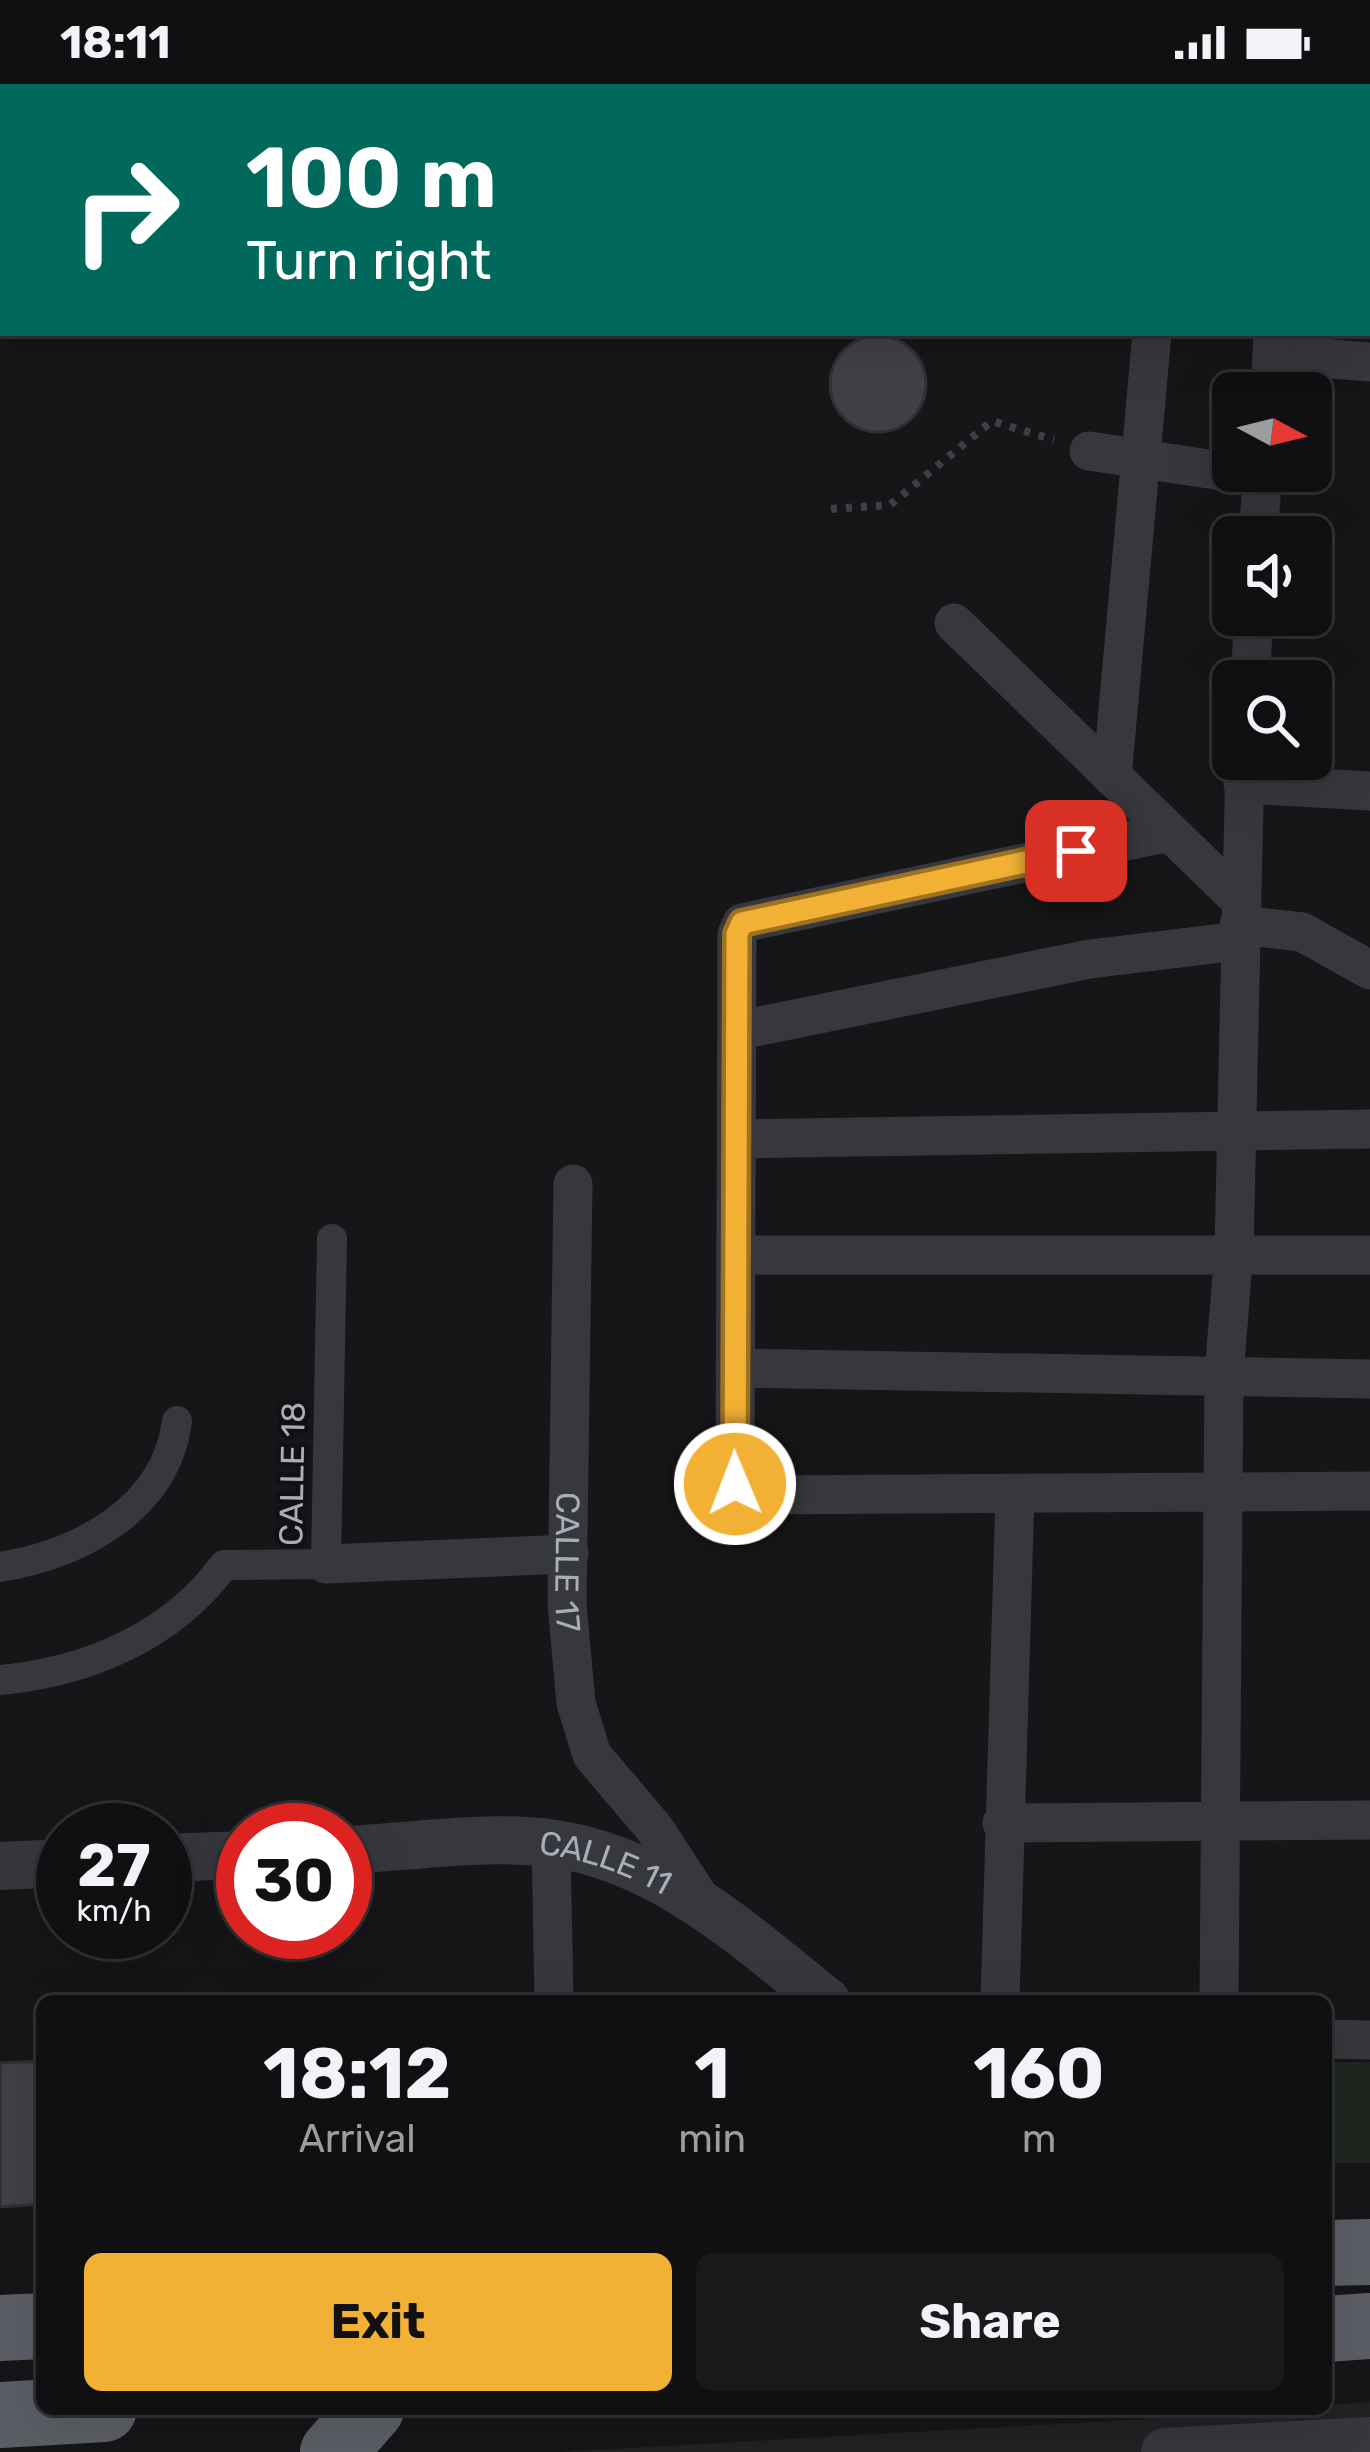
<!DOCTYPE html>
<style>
body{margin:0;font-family:Rubik,sans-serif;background:#19191b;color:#f1f3f6;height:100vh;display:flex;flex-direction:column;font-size:45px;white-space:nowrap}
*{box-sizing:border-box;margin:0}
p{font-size:39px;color:#9c9d9f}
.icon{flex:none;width:66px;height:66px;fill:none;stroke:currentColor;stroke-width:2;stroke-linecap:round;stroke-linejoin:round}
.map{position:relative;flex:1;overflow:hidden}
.drawer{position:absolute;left:36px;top:1911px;width:1296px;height:420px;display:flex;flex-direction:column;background:#101012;border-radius:18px;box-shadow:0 12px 48px #0002,0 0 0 3px #303032}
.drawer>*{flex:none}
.banner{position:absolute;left:0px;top:0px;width:1371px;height:252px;box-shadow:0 12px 48px #0002,0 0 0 3px #303032;background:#00695c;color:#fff;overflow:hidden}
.needle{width:78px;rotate:97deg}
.tools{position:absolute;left:1212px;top:288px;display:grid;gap:24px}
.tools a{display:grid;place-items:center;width:120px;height:120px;border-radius:18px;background:#101012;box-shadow:0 12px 48px #0002,0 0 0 3px #303032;font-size:60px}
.speed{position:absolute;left:36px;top:1719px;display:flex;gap:24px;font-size:60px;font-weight:700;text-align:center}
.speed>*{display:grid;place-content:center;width:156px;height:156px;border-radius:50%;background:#101012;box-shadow:0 12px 48px #0002,0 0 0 3px #303032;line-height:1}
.speed small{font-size:30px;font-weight:400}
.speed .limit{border:18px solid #d22;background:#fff;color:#111}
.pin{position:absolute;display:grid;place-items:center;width:102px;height:102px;color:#fff;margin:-51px;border-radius:24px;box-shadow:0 6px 18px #0006}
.me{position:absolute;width:132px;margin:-66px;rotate:359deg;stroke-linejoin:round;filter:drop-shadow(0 0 9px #0008)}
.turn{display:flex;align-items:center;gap:42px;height:252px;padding:0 48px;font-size:54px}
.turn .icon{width:156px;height:156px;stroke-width:2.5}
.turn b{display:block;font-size:84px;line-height:102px}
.eta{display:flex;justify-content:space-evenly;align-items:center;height:204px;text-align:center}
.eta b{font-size:72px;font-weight:700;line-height:84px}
.cta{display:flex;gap:24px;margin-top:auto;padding:24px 48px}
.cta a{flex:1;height:138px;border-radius:18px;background:#f2b134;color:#111;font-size:48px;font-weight:700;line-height:138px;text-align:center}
.cta a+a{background:#19191b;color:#f1f3f6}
.status{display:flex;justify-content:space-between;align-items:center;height:84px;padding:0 60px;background:#101012;direction:ltr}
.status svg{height:33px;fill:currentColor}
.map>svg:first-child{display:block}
</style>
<div class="status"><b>18:11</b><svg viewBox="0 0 49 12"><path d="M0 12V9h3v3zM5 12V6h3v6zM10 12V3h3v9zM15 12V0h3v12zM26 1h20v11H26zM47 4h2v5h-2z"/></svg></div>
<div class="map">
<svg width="1370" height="2368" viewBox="0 0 1370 2368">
<rect width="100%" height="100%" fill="#161618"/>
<!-- built -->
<polygon fill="#222225" points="1370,2318 1370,2368 558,2368 1326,2325 1326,2321"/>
<!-- green -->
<rect fill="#1e261f" x="1326" y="1978" width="44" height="101"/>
<!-- building -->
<g fill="#404145" stroke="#303034" stroke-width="3">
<circle cx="878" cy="300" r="48"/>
<polygon points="42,1977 42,2120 0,2123 0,1979"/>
</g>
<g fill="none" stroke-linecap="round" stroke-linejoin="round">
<!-- path -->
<polyline stroke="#3d3f44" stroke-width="8" stroke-dasharray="6 9" stroke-linecap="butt" points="831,425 890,421 992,337 1054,356"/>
<!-- pedestrian -->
<g stroke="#37383d" stroke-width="30">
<path d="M0 1483C80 1470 166 1425 177 1337"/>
<path d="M0 1596C87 1588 171 1553 224 1481L326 1480 332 1155"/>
</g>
<!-- minor -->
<g stroke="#37383d" stroke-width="39">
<polyline points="863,0 863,3"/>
<polyline points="981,0 982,3"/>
<polyline points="1115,0 1116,3"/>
<polyline points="1258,0 1259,3"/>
<polyline points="624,3 624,0"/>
<polyline points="1348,3 1350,0"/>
<polyline points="1368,39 1370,39"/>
<polyline points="1273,270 1370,278"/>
<polyline points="1270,309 1273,249"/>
<polyline points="1089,367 1262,393"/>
<polyline points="1258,453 1263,387"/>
<polyline points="954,539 1239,815"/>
<polyline points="1250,597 1254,531"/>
<polyline points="1112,693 1152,249"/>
<polyline points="1243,700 1370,707"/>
<polyline points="1169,748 742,839 737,850 735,1400 758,1411 1370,1407"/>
<polyline points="1239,841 1302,848 1370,886"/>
<polyline points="740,946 1090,875 1238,857"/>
<polyline points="738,1055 1370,1045"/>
<path id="s1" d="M573 1100 567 1520 576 1619 592 1671 654 1744 701 1816"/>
<polyline points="737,1171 1370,1171"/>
<polyline points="735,1284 1370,1295"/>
<polyline points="326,1480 569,1470"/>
<polyline points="1002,1739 1370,1736"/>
<polyline points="551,1760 554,1917"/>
<polyline points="1000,1917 1015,1410"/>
<polyline points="1219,1917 1224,1290 1234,1167 1245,675"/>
<polyline points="1326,1955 1370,1956"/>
</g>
<!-- tertiary -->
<g stroke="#37383d" stroke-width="48">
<path id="s2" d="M345 1766C411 1763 483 1751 549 1759 659 1773 743 1850 826 1917"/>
<polyline points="165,1774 243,1771"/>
<polyline points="0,1782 63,1779"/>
<polyline points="1165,2368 1370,2357"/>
</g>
<!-- trunk -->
<g stroke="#5b5e65" stroke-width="66">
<polyline points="1326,2169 1370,2168"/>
<polyline points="0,2244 42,2242"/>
<polyline points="1326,2245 1370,2242"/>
<polyline points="0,2331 104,2325"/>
<polyline points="333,2368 371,2325"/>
</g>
</g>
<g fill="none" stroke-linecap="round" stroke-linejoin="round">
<!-- route casing -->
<g stroke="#9d7322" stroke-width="30">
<polyline id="route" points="735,1400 737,850 742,839 1076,767"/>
</g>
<!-- route -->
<use href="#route" stroke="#f2b134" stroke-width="21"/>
</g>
<g text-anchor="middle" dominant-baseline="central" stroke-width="9" stroke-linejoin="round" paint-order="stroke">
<!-- street labels -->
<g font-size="33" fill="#a8adb8" stroke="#111113">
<text transform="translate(292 1390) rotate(-89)">CALLE 18</text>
<text stroke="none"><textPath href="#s1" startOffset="378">CALLE 17</textPath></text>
<text stroke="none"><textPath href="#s2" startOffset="264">CALLE 11</textPath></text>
</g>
</g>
</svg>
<div class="tools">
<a><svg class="needle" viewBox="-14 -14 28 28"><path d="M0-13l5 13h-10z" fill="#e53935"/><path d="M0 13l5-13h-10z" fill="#9c9d9f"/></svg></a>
<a><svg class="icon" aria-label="sound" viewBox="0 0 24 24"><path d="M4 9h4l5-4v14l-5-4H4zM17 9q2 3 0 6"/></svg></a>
<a><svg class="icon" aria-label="search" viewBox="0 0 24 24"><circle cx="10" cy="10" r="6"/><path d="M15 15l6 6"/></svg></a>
</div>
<div class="speed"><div>27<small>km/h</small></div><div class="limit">30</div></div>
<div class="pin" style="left:1076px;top:767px;background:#d93025"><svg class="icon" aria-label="arrive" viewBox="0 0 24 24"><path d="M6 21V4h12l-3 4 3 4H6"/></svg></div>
<svg class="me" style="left:735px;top:1400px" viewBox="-20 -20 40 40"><circle r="17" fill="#f2b134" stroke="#fff" stroke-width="3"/><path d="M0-11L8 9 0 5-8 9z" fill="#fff"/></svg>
<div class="banner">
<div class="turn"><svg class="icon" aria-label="right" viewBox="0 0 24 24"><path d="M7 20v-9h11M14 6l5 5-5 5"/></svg><div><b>100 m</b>Turn right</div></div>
</div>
<section class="drawer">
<div class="eta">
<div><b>18:12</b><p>Arrival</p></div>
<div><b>1</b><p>min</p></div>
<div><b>160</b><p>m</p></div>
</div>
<div class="cta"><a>Exit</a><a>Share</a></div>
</section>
</div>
